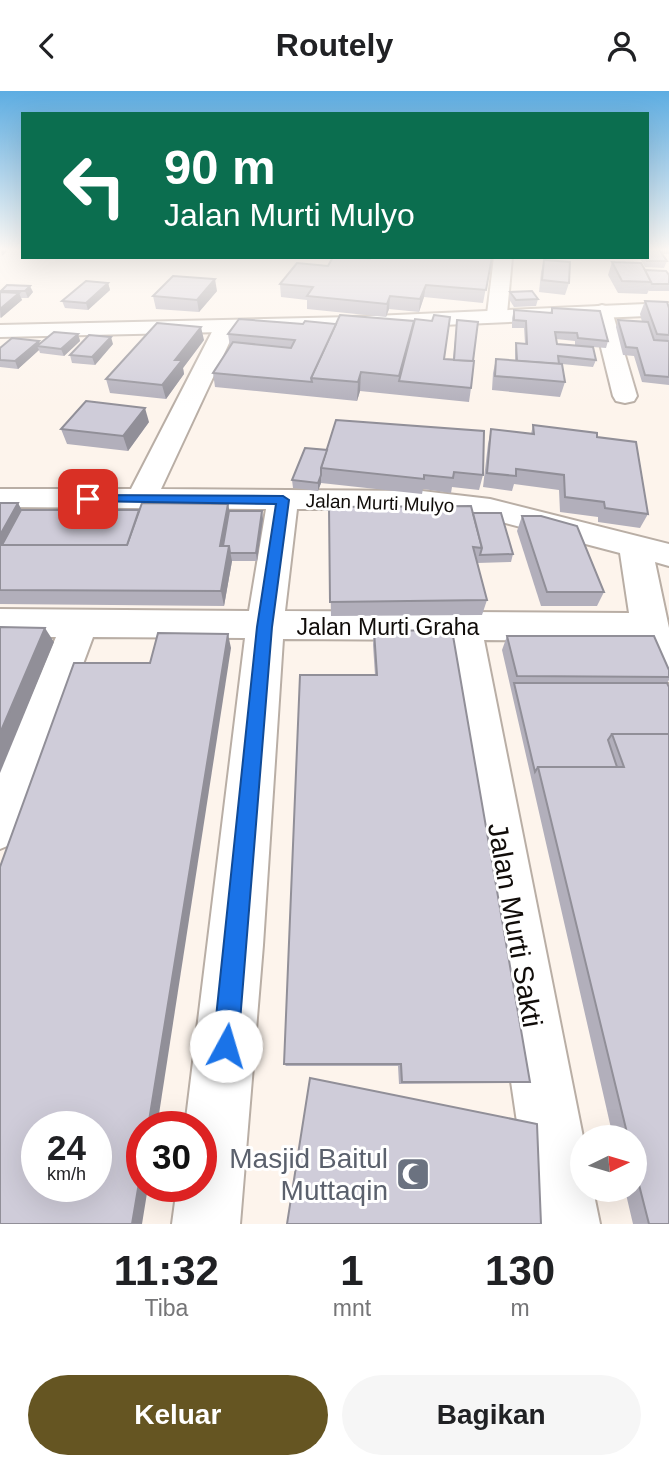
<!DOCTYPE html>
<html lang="id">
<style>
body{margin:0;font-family:Arial,sans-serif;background:#f6f6f6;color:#202124;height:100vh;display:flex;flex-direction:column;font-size:26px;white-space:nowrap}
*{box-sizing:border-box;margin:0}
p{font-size:23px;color:#757577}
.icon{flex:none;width:38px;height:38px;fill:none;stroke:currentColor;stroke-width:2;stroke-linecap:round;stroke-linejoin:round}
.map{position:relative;height:1133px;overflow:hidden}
.panel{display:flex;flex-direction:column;background:#fff;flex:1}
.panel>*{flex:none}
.banner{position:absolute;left:21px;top:21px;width:628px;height:147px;border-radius:0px;box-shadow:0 7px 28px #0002;background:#0b6e4f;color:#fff;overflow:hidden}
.needle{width:46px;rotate:85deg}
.buttons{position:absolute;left:570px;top:1034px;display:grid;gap:14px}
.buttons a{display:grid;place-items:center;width:77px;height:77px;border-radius:50%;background:#fff;box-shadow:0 7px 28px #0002;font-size:35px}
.speed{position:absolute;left:21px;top:1020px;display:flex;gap:14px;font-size:35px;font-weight:700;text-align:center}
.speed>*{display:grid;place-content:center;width:91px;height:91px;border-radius:50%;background:#fff;box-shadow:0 7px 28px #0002;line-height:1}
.speed small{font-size:18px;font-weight:400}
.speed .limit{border:10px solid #d22;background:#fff;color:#111}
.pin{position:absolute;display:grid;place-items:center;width:60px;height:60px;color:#fff;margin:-30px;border-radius:14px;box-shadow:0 4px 10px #0006}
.me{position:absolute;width:77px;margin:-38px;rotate:6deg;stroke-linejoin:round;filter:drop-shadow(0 0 5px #0008)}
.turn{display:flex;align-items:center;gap:24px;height:147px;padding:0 28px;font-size:32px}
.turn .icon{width:91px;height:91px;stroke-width:2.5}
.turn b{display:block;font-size:49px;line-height:60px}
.eta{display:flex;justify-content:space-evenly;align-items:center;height:119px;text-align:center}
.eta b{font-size:42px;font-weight:700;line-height:49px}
.action{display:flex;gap:14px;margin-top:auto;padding:14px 28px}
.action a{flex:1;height:80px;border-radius:42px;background:#655522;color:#fff;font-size:28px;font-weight:700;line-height:80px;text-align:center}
.action a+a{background:#f6f6f6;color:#202124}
header{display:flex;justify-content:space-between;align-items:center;height:91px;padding:0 28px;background:#fff;font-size:32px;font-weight:700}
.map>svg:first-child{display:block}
</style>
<header><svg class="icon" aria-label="back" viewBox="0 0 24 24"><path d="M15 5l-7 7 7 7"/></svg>Routely<svg class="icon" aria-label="person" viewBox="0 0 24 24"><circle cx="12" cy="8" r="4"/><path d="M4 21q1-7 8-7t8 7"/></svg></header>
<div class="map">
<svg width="669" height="1133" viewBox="0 0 669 1133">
<rect width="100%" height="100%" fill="#fdf4ec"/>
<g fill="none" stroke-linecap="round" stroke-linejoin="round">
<!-- street casing -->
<g stroke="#b9aea5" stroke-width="4">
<g id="street">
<polygon points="494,166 512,166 507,223 504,227 490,227 487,223"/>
<polygon points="602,214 609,216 612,220 637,305 634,310 625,312 616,310 613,305 592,220 595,216"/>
<path d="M226 229 233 231 237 235 161 398 422 400 490 408 669 453V475L655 471 669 537V591L655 586 638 550 484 549 583 1046V1099H593L600 1133H532L446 549 283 548 263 854 240 1133H172L177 1096H201V1036H185L245 547 93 546 17 751 0 758V679L56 546H0V518L249 520 266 418 0 416V398H131L215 235 219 231ZM297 418H422L490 428 620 462 629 522 285 520Z"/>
</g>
</g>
<!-- secondary casing -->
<g stroke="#b9aea5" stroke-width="4">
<polygon id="secondary" points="669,212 669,224 351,238 0,246 0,234 351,226"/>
</g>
<!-- street -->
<use href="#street" fill="#fff" fill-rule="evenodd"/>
<!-- secondary -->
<use href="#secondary" fill="#fff" fill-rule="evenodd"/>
</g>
<!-- wall -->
<g fill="#b2afbb" fill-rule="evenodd">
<polygon points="648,157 669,157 669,163 662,163 667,170 664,177 645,176 639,166 648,166"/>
<polygon points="492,166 483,212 424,206 419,221 389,218 386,226 307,218 307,209 281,206 280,193 370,168"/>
<polygon points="544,169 569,192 565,204 539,201 541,181"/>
<polygon points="612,171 669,184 669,200 649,200 649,199 647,203 618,202 608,184"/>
<polygon points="108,192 110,199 88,219 65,217 62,210"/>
<polygon points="7,194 33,201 28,207 21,207 22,209 0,227 0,201 1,201 1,200"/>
<polygon points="217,200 199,221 156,218 153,205"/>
<polygon points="510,201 538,208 536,215 514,216 509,208"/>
<polygon points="645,210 669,217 669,294 642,291 634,265 623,264 616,236 618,229 642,231 640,223"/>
<path d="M552 217 608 250 606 257 593 256 596 269 593 276 562 273 565 291 560 306 492 299 493 282 496 268 515 269V259L516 252H525L524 237H512V227L514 219 550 222ZM556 248 575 250V255L557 253Z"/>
<polygon points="457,229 471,297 469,311 360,300 357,310 215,296 213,282 230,256 228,243 303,233 336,233 444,268 453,268"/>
<polygon points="78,243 80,250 64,265 40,262 39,259 18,278 0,276 0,257 40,253"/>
<polygon points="204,249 183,277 184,283 166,308 110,302 106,288"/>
<polygon points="113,253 95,274 72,272 70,264"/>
<polygon points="149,331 128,360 67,353 61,338"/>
<polygon points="533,334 597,346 648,423 640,437 598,431 598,426 560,421 559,399 514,393 512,400 483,396 488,353 491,338 531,343"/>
<polygon points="327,359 483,384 479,399 452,396 451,402 423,398 422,403 321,392 318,400 293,397 292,389"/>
<polygon points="0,412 18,412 21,419 139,419 228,413 229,420 263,428 257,470 232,470 224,515 0,513"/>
<polygon points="329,416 473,422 513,463 511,471 477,472 487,509 482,524 331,525"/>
<polygon points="522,425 604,501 597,515 541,515 517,440"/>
<polygon points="374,540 530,991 520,992 399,993 398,975 286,975 284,973 375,584 373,554"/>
<polygon points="507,545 669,579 669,589 667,592 669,1133 633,1133 625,1099 635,1099 635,1046 613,1046 502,559"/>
</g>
<!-- shaded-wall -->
<g fill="#918f98">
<polygon points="0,157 10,157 2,165"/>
<polygon points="215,188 217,200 199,221 197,209"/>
<polygon points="108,192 110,199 88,219 86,212"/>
<polygon points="426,194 424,206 419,221 420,208"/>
<polygon points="30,195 33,201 28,207 25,200"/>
<polygon points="19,202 22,209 1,227 0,218"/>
<polygon points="390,205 389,218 386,226 387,213"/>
<polygon points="201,236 204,249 183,277 184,283 166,308 162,294 175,269"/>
<polygon points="78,243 80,250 64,265 61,258"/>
<polygon points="111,246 113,253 95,274 92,266"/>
<polygon points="39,250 41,255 37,255 39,259 18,278 15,270"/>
<polygon points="361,281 360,300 357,310 358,291"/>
<polygon points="145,317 149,331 128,360 123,345"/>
<polygon points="321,384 321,392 318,400 318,392"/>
<polygon points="18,412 26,427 0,461 0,444"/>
<polygon points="228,413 231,428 224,462 220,455"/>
<polygon points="262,420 263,428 257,470 256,462"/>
<polygon points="229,455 232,470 224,515 221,500"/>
<polygon points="45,537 54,551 0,682 0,642"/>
<polygon points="228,543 231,557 157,1036 148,1036"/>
<polygon points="142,1074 142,1096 148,1096 142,1133 132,1133"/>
</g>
<!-- building -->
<g fill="#cfccd9" stroke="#918f98" stroke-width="2" fill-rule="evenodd">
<polygon points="648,157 658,157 667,170 647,170 645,166 648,166"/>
<polygon points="333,166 370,168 371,166 492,166 486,199 426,194 420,208 390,205 387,213 307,205 313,196 280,193 297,172 328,175"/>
<polygon points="544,169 570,171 569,192 542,189"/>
<polygon points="612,171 641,172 652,191 622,190"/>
<polygon points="645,179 666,180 669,184 669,193 652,193"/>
<polygon points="173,185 215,188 197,209 153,205"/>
<polygon points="86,190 108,192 86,212 62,210"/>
<polygon points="7,194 30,195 25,200 1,200"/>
<polygon points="532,200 538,208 516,209 510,201"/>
<polygon points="0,201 19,202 0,218"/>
<polygon points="645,210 667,211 669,217 669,244 657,243"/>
<polygon points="552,217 600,220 608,250 578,247 577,242 555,241 557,253 593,256 596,269 558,265 559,273 517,270 516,252 527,253 526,230 514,229 514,219 552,222"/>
<polygon points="340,224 414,230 399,285 361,281 358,291 311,287"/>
<polygon points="434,224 450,226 444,268 474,270 471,297 399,290 415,228 432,230"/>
<polygon points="239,228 303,233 305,230 336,233 311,287 312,291 213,282 233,251 291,257 295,249 228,243"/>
<polygon points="457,229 478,231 473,270 454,269"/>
<polygon points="618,229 648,231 654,249 669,250 669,286 645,284 637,257 626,256"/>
<polygon points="157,232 201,236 175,269 182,269 162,294 106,288"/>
<polygon points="54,241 78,243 61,258 37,255"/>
<polygon points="89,244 111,246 92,266 70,264"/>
<polygon points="12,247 39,250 15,270 0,269 0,257"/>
<polygon points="496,268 562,273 565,291 495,285"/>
<polygon points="86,310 145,317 123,345 61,338"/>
<polygon points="336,329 484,340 483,384 454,381 453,387 424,384 424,388 321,377"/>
<polygon points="533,334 597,342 597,346 636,351 648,423 605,417 604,411 565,406 564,384 516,378 516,385 487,382 491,338 534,343"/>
<polygon points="305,357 327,359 321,377 321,384 318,392 292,389"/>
<polygon points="0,412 18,412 0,444"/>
<polygon points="142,412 228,413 220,455 229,455 221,500 0,499 0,454 127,454"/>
<polygon points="471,415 482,457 473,456 487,509 330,511 329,416"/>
<polygon points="21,419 139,419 127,454 2,454"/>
<polygon points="229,420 262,420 256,462 230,462 229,455 223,455"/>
<polygon points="473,422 501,422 513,463 480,464 482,457"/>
<polygon points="522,425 541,425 577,435 604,501 547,501"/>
<polygon points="0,536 45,537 0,642"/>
<polygon points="452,539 530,991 402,991 401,973 284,973 300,584 377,584 374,540"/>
<path d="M158 542 228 543 148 1036H142V1074L132 1133H0V776L74 572H150ZM37 1036H96V1096H37Z"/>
<polygon points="507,545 654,545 669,579 669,586 517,585"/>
<polygon points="514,592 667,592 669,596 669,643 612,643 608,649 617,676 538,676 535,681"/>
<polygon points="612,643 669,643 669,1133 649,1133 635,1078 635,1046 628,1046 538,676 624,676"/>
<polygon points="310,987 537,1033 541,1133 287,1133"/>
</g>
<!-- sky -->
<linearGradient id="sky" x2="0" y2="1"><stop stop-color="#5dade2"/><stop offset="0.5" stop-color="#fefaf6"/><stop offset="1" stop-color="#fefaf6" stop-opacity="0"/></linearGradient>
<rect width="669" height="316" fill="url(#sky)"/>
<!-- route -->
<polygon fill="#1a73e8" stroke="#114b97" stroke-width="2" points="88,404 283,405 289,409 272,536 238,955 234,964 226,968 217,964 213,955 257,536 276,413 84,410 82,408"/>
<!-- icons -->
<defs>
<g id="mosque-square" transform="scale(1.75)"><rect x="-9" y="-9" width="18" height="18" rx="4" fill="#6b7280" stroke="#fff"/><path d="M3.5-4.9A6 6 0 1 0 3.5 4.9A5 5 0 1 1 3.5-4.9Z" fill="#fff"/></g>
</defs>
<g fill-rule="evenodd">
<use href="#mosque-square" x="413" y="1083"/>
</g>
<g text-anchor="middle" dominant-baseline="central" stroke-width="6" stroke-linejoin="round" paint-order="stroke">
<!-- far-street labels -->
<g font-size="19" fill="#100c09" stroke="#fff">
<text transform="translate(380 412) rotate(2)">Jalan Murti Mulyo</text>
</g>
<!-- street labels -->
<g font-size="23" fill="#100c09" stroke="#fff">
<text x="388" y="536">Jalan Murti Graha</text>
</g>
<!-- near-street labels -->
<g font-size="28" fill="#100c09" stroke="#fff">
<text transform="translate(515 834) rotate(80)">Jalan Murti Sakti</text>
</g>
<!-- near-worship labels -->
<g font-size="28" fill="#5b616d" stroke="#fff" text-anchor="end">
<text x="388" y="1067">Masjid Baitul<tspan x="388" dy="32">Muttaqin</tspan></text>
</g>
</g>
</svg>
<div class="buttons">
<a><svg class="needle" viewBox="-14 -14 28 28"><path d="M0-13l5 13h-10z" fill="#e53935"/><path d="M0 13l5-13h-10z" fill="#757577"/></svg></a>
</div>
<div class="speed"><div>24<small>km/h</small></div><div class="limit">30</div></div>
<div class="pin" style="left:88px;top:408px;background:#d93025"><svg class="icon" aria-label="arrive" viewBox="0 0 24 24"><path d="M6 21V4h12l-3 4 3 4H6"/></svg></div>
<svg class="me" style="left:226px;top:955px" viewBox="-20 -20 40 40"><circle r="19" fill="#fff"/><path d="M0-13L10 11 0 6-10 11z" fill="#1a73e8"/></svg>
<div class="banner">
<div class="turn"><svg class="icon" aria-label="left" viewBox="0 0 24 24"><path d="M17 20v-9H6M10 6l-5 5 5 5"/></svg><div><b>90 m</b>Jalan Murti Mulyo</div></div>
</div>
</div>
<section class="panel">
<div class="eta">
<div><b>11:32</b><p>Tiba</p></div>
<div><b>1</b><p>mnt</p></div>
<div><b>130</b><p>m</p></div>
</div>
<div class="action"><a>Keluar</a><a>Bagikan</a></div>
</section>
